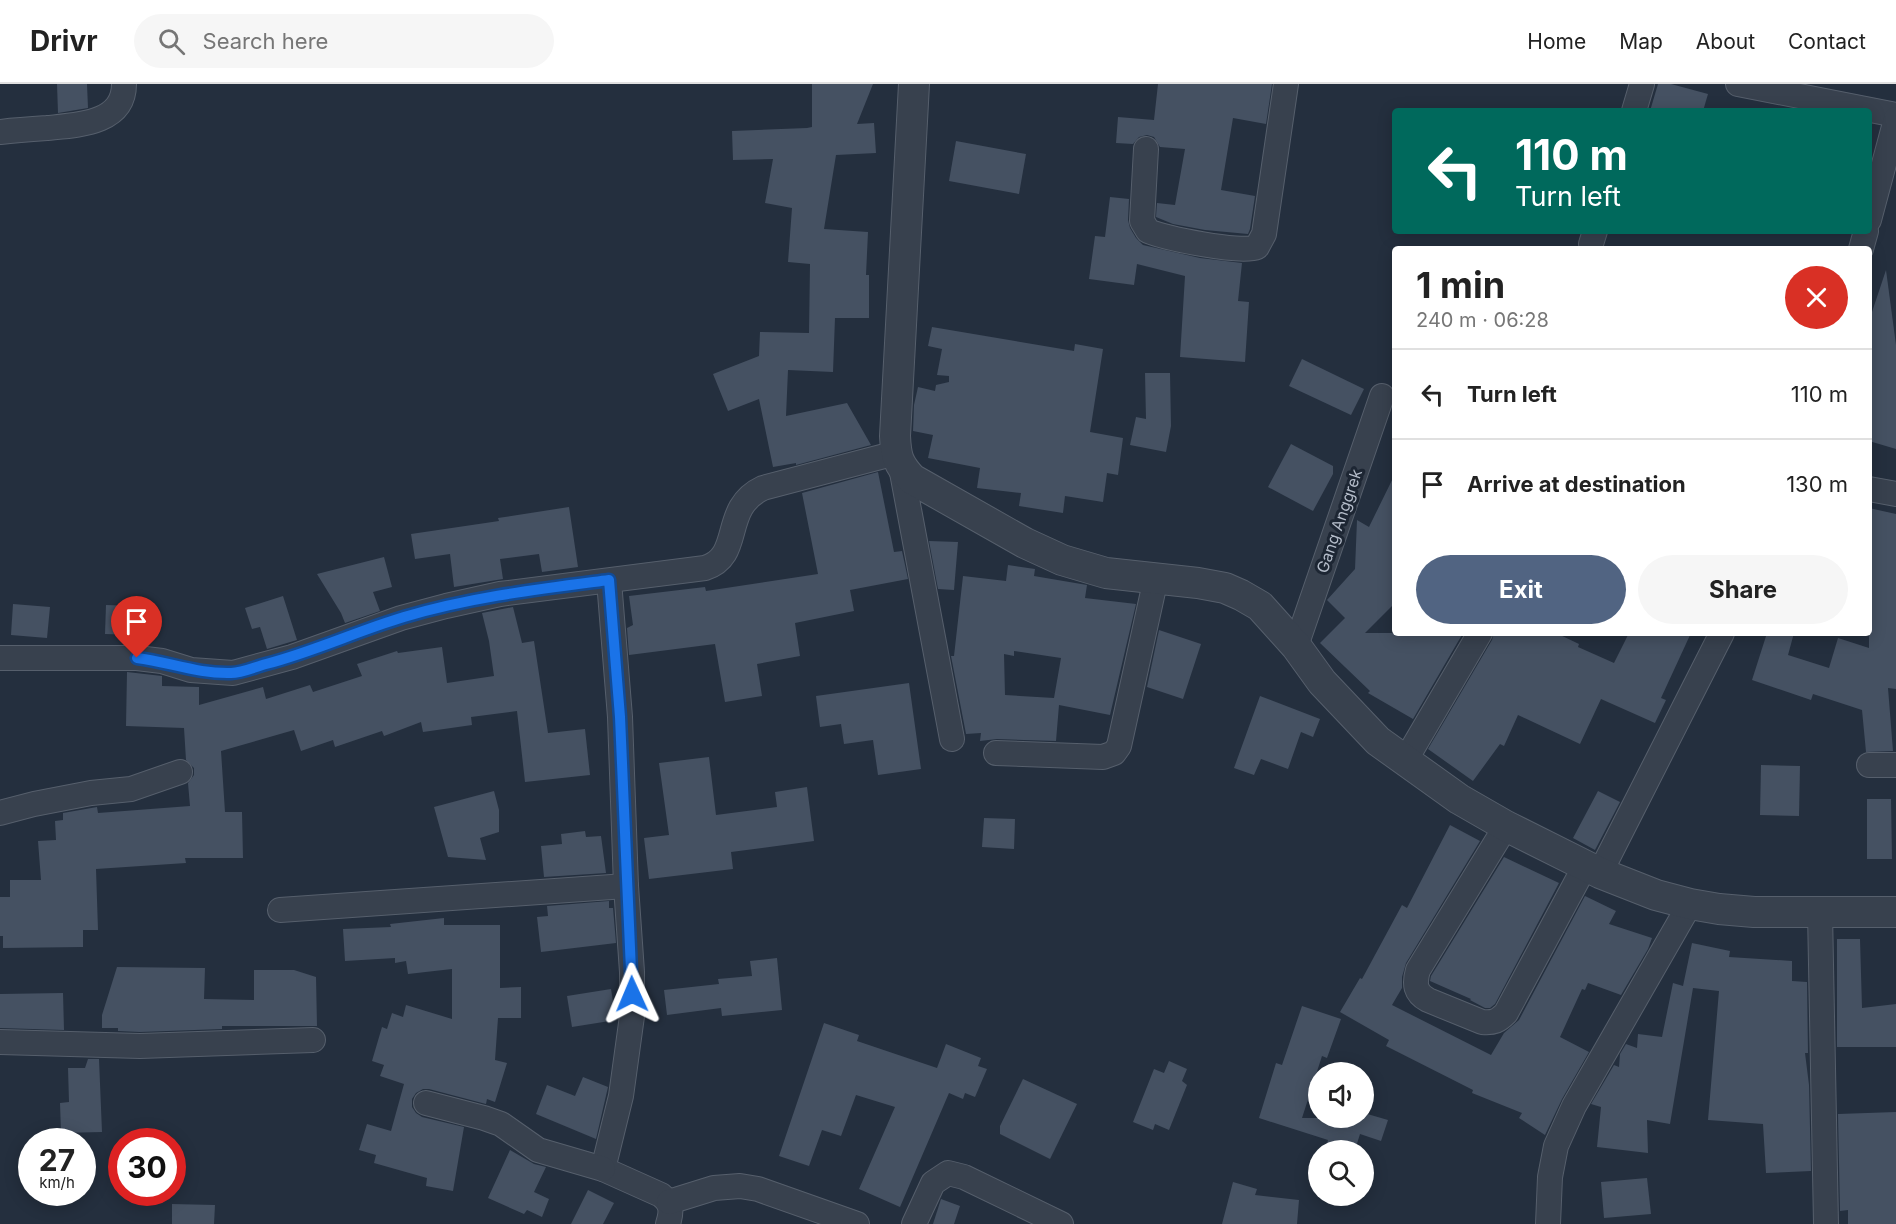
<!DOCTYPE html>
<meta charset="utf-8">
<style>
body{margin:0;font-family:Inter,sans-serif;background:#f6f6f6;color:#222;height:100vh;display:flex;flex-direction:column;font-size:22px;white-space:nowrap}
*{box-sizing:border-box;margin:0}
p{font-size:20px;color:#767676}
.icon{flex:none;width:33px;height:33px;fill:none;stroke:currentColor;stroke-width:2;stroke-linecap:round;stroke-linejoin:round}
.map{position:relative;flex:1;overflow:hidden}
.details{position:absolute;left:1392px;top:162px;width:480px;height:390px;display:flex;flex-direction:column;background:#fff;border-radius:6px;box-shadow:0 3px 15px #0003}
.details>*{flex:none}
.top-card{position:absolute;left:1392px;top:24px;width:480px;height:126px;border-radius:6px;box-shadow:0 3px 15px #0003;background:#00695c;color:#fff;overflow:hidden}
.tools{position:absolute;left:1308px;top:978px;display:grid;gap:12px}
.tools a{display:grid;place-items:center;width:66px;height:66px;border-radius:50%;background:#fff;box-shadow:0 3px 15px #0003;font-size:30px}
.speed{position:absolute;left:18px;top:1044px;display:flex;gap:12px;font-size:30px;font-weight:700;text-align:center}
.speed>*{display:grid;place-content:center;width:78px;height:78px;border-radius:50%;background:#fff;box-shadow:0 3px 15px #0003;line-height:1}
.speed small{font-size:15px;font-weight:400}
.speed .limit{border:9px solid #d22;background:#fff;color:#111}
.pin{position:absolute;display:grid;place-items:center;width:51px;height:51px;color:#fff;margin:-62px -26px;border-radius:50% 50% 50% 0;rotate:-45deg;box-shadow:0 0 6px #0007}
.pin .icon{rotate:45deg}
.me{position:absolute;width:66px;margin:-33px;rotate:359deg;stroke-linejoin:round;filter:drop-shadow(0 0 4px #0008)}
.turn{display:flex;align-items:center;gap:21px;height:126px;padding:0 24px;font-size:27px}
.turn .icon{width:78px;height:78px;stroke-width:2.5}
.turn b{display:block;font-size:42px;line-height:51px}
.round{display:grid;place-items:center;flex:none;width:63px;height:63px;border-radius:32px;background:#f6f6f6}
.headline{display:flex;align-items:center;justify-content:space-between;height:102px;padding:0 24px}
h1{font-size:36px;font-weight:700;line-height:45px}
.action{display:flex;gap:12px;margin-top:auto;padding:12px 24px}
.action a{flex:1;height:69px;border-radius:36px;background:#516482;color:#fff;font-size:24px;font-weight:700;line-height:69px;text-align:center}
.action a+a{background:#f6f6f6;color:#222}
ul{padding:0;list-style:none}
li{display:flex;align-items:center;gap:18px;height:90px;padding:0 24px;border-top:2px solid #e0e0e0}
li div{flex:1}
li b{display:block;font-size:22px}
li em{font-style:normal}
header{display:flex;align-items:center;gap:36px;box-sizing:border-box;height:84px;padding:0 30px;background:#fff;border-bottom:2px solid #e0e0e0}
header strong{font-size:28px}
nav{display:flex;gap:33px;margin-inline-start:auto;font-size:21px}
.search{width:420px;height:54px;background:#f6f6f6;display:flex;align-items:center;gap:15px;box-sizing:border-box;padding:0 21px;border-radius:33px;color:#767676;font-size:22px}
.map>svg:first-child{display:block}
</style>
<header>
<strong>Drivr</strong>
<div class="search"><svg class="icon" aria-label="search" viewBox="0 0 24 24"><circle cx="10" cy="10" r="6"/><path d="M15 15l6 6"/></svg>Search here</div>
<nav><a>Home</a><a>Map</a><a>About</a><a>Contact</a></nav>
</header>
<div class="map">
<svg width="1896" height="1140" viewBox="0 0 1896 1140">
<rect width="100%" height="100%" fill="#242f3e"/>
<!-- building -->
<g fill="#455162" fill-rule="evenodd">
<polygon points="57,0 87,0 88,24 58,29"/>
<polygon points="812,0 873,0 857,40 874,39 876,69 836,71 824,145 868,148 866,191 869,191 869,234 835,234 833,288 788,286 786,332 847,319 871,361 796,381 796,379 773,383 759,315 728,327 713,290 759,272 760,248 809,249 810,180 788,178 792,124 765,119 773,75 733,76 732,47 807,44 812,43"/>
<polygon points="1158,0 1272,0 1266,40 1233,34 1221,106 1255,112 1250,145 1248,150 1205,146 1173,140 1156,133 1157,119 1175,121 1185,65 1160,63 1154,53 1147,51 1139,53 1133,60 1116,59 1118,33 1154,36"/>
<polygon points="1658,0 1671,0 1708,10 1703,27 1650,27"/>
<polygon points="956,57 1026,70 1019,110 949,97"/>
<polygon points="1110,113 1129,115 1128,136 1130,144 1136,154 1143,161 1200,174 1242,179 1238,217 1249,218 1245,278 1180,273 1185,192 1137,180 1134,201 1089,195 1095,152 1105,153"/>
<polygon points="1886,186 1896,261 1896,365 1869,357 1869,237"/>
<polygon points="932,243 1074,267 1075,260 1103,265 1090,348 1123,354 1118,391 1107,389 1103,418 1065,412 1063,429 1019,422 1021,409 977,404 980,384 928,374 933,351 913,347 914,321 918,303 935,307 936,301 949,298 949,292 937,291 942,265 928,262"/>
<polygon points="1302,275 1364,305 1351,331 1289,302"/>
<polygon points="1145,289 1170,289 1171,342 1166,368 1130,361 1136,333 1146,335"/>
<polygon points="1291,360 1333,382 1333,390 1313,427 1268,403"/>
<polygon points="878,388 894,468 902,467 908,495 850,506 854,527 795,539 800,572 757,580 762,612 725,618 715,560 629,571 627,544 633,541 629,512 705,503 706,507 818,490 802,409"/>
<polygon points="1395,390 1395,519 1365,549 1463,549 1413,635 1368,609 1370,607 1320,559 1345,534 1327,516 1355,485 1357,436 1369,443"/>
<polygon points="569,423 578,483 542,488 539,470 500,475 503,495 454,503 450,470 415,475 411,450 499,437 498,434"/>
<polygon points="1869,424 1896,430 1896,605 1888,604 1893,667 1866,668 1862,626 1813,610 1811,616 1752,596 1767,549 1794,549 1788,571 1829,584 1838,554 1869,564"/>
<polygon points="929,457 958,458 954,506 938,505"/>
<polygon points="384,473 392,503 373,508 380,527 345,539 341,529 317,490"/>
<path d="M1008 481 1035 485 1034 492 1087 501 1085 514 1136 520 1110 631 1059 621 1056 657 997 655 980 657 981 649 966 650 951 572H954L963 492 1006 497ZM1014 567 1061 574 1054 614 1005 611 1004 570 1014 572Z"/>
<polygon points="283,512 297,556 267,565 260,543 252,545 245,524"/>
<polygon points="13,520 50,523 47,554 11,551"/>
<polygon points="106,521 135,522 135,551 105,550"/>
<polygon points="513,523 522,559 534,557 548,649 585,645 590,691 525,698 517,627 471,633 472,641 423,648 421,638 384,652 382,647 335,663 333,656 301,667 294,646 221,667 225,728 242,728 243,774 185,774 186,779 96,785 98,846 83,846 83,863 3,864 3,852 0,852 0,813 10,813 10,796 41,796 38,757 56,756 55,737 63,736 63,729 97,723 98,729 190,722 188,699 194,691 194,684 186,676 184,644 126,642 127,588 162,592 162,602 199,603 199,621 263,603 266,615 310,601 313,608 362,592 357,580 397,567 398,569 442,563 447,599 494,592 489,557 482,529"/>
<polygon points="1159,546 1201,560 1183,615 1147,603"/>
<polygon points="1494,549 1556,549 1579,560 1578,563 1614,579 1629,549 1691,549 1661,614 1666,616 1655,639 1601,615 1580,660 1518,631 1504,662 1500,660 1473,697 1428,665 1492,556"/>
<polygon points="909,599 921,685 878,691 873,656 844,660 841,640 820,643 816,612"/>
<polygon points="1260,612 1320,635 1313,653 1301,648 1288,685 1261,675 1254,691 1234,684"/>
<polygon points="709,673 716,731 777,723 775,708 807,703 814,757 731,768 733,785 649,795 644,754 669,751 659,679"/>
<polygon points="1761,681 1800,682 1799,732 1760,731"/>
<polygon points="494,707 499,726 499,748 480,754 486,776 448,773 434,723"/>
<polygon points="1598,707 1620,718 1595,766 1573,754"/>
<polygon points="1867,715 1891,715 1892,775 1867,775"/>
<polygon points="984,734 1015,735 1014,765 982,763"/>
<polygon points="1450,741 1480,757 1406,879 1402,893 1402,904 1392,921 1491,971 1504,949 1519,936 1585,812 1616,827 1609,840 1652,854 1648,865 1621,911 1588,899 1585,906 1582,905 1560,953 1589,968 1562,1015 1545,1051 1519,1034 1522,1029 1472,1009 1473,1006 1386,962 1389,956 1340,928 1360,894 1362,895 1402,821 1407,824"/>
<polygon points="585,747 586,753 601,752 606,789 544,793 541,762 562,760 561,750"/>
<polygon points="1504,773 1559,799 1495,920 1490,924 1485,924 1470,916 1471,915 1430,897 1431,892"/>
<polygon points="609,817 609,824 613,824 616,859 541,868 537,833 548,832 547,822"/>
<polygon points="444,834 444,841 500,841 500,904 521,903 521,934 498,934 495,976 507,979 495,1018 487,1015 486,1020 429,1005 423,1005 416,1009 412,1015 412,1023 416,1029 422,1033 464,1043 453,1107 426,1102 427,1094 374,1079 376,1071 359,1066 367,1040 391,1047 404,1000 380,992 384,981 372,977 382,943 387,945 392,929 403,933 406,921 452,935 452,885 408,890 406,877 395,879 395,874 345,877 343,845 391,843 390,840"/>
<polygon points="1837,855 1860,855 1862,924 1896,920 1896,963 1837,963"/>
<polygon points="1692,859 1730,867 1729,873 1792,877 1792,897 1807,898 1808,969 1805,969 1809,1001 1811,1087 1766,1089 1763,1040 1708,1036 1719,907 1693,904 1670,1040 1647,1036 1648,1069 1597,1063 1601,1023 1591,1020 1614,981 1619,983 1620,970 1626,960 1637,964 1638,950 1662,953 1673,899 1683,902"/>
<polygon points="777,874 782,926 722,932 721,924 667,931 664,906 719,900 718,895 752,892 750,877"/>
<polygon points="117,883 205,884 204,915 254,916 254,886 294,886 316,893 317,942 222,942 222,945 140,948 118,947 118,944 102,944 102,931"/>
<polygon points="611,905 616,936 572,943 567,912"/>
<polygon points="63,909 64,946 0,944 0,910"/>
<polygon points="1302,922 1341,935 1327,974 1322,972 1302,1034 1364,1034 1364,1029 1388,1036 1381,1057 1360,1050 1355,1066 1325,1066 1328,1056 1259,1034 1276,979 1282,981"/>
<polygon points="824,939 859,951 857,957 937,984 946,960 981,974 978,982 987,985 975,1013 965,1009 963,1015 949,1009 900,1123 859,1105 895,1023 856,1011 841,1052 822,1046 809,1082 779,1072"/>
<polygon points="88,975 99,975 102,1048 61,1049 60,1019 69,1018 68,984 85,984"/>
<polygon points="1169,977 1187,985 1182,997 1187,1001 1169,1046 1155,1040 1153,1046 1133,1038 1154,985 1164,989"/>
<polygon points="583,993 608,1003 596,1055 536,1030 547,1001 575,1012"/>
<polygon points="1023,995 1077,1020 1050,1075 1000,1050 1000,1042"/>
<polygon points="1896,1028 1896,1140 1848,1140 1848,1126 1840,1127 1838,1030"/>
<polygon points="510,1066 534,1080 546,1083 534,1108 549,1115 542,1133 527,1126 524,1130 488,1114"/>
<polygon points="1647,1094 1651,1130 1604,1134 1601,1098"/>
<polygon points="1233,1098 1257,1105 1255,1111 1299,1116 1297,1140 1222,1140"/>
<polygon points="588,1106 614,1119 603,1140 571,1140"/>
<polygon points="941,1115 960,1122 954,1140 933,1140"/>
<polygon points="172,1120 215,1121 214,1140 172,1140"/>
</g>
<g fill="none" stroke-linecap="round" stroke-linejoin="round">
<!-- minor casing -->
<g stroke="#565f6c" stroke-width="26">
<g id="minor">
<polyline points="1738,0 1896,31"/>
<polyline points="1634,27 1642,0"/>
<path d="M0 48C16 46 31 45 47 44 77 41 124 40 124 0"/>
<path d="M1146 65 1142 137 1148 147C1165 154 1241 170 1257 163L1264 150 1286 0"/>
<polyline points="1869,136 1896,35"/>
<polyline points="1591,160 1595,147"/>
<polyline points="1861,165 1866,147"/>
<polyline points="901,383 952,655"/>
<polyline points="1869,405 1896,410"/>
<path d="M609 497 620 633 626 802 632 888V932L621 1012 603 1085 661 1111C672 1120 672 1127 668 1140"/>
<polyline points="1296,562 1382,312"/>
<path d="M0 574H137L162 577 191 586 233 589 292 573 401 534 446 522 500 510 705 484C744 472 720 424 763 404L896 369"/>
<polyline points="996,669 1103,673 1114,669 1119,662 1156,494"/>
<polyline points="1405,677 1480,549"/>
<polyline points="1869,681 1896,681"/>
<polyline points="0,729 34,720 91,709 131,705 180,688"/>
<path d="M1506 742 1418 886C1414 900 1415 909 1428 916L1482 938C1494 939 1498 937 1506 929L1585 782"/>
<polyline points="1600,789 1722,549"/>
<polyline points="280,826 626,802"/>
<polyline points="1820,828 1826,1140"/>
<polyline points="0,958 140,962 313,956"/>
<polyline points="426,1019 484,1034 501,1040 538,1066 603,1085"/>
<polyline points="669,1118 714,1104 740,1102 758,1105 857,1140"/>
<polyline points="914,1140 933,1099 948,1089 964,1093 1061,1140"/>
<polyline points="1548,1140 1550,1093 1556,1062 1574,1022 1690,820"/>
</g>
</g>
<!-- tertiary casing -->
<g stroke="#565f6c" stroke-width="32">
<path id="tertiary" d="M914 0 895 352C896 373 898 380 912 395L1025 459 1062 476 1106 489 1198 499 1225 504 1241 511 1260 522 1296 562 1322 598 1378 657 1459 715 1506 742 1600 789 1656 811 1690 820 1719 825 1754 828H1896"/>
</g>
<!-- minor -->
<use href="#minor" stroke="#38414e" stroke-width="24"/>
<!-- tertiary -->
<use href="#tertiary" stroke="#38414e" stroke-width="30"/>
</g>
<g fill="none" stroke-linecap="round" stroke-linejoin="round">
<!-- route casing -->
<g stroke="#114b97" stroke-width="15">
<path id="route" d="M137 574C169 578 198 590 231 589 242 589 255 583 266 580 313 568 357 547 404 533 471 513 540 505 609 496L620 633 632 910"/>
</g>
<!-- route -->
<use href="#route" stroke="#1a73e8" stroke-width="10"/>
</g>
<g text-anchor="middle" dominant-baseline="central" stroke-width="6" stroke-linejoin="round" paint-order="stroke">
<!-- street labels -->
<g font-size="16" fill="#b4bcc9" stroke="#1d2633">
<text transform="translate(1339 437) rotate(-71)">Gang Anggrek</text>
</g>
</g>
</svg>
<div class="tools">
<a><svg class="icon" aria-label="sound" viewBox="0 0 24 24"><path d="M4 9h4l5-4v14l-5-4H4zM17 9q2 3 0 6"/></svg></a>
<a><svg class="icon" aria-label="search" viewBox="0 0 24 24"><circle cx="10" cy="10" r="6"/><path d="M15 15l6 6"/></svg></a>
</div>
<div class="speed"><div>27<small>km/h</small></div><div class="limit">30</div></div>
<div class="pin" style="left:137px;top:574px;background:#d93025"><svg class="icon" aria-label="arrive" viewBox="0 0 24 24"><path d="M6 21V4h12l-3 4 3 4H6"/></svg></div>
<svg class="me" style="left:632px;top:910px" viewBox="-20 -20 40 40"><path d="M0-17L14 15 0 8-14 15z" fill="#1a73e8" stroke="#fff" stroke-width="4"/></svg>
<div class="top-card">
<div class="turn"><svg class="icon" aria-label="left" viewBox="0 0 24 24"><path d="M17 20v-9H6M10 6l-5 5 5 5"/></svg><div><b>110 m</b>Turn left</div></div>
</div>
<section class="details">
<div class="headline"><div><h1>1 min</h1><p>240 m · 06:28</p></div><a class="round" style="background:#d93025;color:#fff"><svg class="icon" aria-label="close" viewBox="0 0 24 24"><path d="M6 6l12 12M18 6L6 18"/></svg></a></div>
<ul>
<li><svg class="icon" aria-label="left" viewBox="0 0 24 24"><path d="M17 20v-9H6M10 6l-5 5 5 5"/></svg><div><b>Turn left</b></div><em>110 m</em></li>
<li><svg class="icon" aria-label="arrive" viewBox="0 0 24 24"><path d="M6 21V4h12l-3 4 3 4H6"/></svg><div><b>Arrive at destination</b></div><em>130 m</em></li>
</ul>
<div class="action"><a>Exit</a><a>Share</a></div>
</section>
</div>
